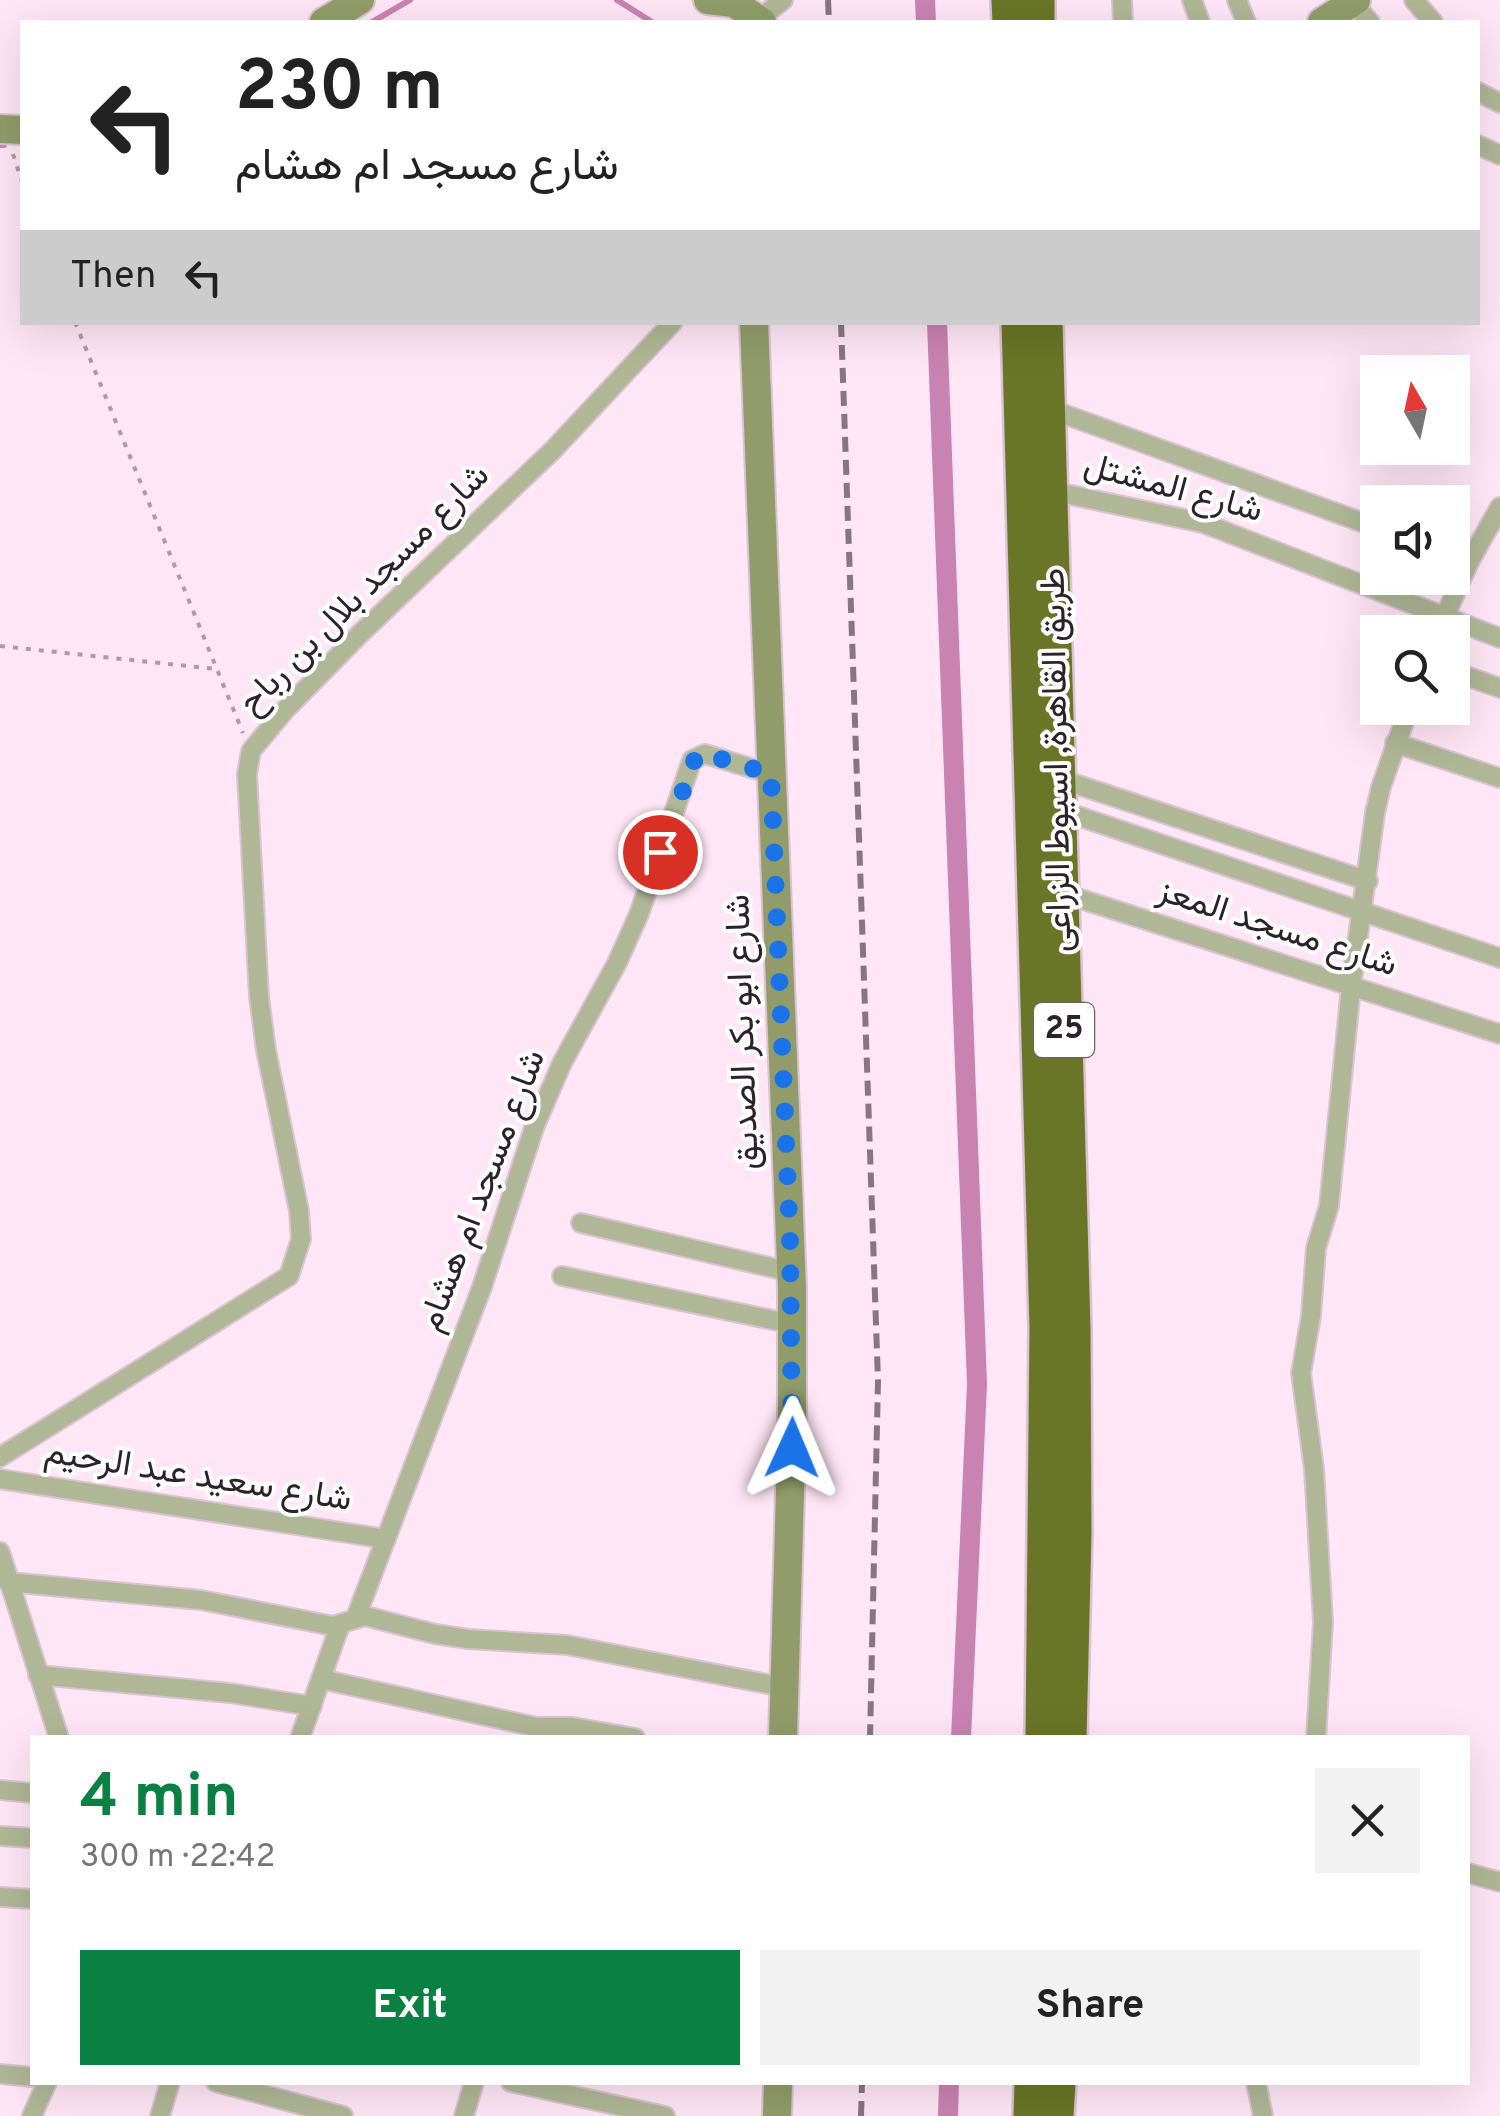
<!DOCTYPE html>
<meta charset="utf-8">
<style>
body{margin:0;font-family:Overpass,Vazirmatn,sans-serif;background:#f2f2f2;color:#222;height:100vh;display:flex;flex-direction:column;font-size:38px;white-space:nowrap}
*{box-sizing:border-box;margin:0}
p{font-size:32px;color:#767676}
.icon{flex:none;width:55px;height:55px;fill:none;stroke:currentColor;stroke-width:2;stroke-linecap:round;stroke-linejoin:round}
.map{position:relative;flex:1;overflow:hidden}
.panel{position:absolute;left:30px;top:1735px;width:1440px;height:350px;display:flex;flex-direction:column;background:#fff;border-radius:0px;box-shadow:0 10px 40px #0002}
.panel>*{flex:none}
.banner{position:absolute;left:20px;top:20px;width:1460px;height:305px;border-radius:0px;box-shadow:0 10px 40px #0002;background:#fff;color:#222;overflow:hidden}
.needle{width:65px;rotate:351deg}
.buttons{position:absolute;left:1360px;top:355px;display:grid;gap:20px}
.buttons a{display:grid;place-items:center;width:110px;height:110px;border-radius:0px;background:#fff;box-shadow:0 10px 40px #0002;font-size:50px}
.pin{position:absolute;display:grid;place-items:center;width:85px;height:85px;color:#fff;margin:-42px;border:5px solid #fff;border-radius:50%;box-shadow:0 2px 10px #0007}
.me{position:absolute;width:110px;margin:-55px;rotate:1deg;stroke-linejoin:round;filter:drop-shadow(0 0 8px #0008)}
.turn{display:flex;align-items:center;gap:35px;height:210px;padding:0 50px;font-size:45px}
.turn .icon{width:130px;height:130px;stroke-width:2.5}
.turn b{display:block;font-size:70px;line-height:85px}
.then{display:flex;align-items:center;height:95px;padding:0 50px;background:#0003;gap:20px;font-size:38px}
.round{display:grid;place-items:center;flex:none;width:105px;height:105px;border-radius:0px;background:#f2f2f2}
.head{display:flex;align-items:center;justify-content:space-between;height:170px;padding:0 50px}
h1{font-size:60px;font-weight:700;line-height:75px;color:#0b8043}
.primary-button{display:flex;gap:20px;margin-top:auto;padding:20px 50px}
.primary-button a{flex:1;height:115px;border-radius:0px;background:#0b8043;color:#fff;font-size:40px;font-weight:700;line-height:115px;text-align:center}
.primary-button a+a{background:#f2f2f2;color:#222}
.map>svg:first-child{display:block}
</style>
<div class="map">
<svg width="1500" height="2116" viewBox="0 0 1500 2116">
<rect width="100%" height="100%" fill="#ffe6f6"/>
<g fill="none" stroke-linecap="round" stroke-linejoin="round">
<!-- stream -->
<g stroke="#c983b2" stroke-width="6">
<polyline points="617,0 652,22"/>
<polyline points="372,22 410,0"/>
<polyline points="0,145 4,145"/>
</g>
<!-- canal -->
<g stroke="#c983b2" stroke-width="20">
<polyline points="925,0 926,22"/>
<polyline points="937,322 977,1384 961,1738"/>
<polyline points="948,2116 949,2082"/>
</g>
<!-- street casing -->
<g stroke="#d9c3d1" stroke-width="22">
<g id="street">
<polyline points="1122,0 1123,22"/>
<polyline points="1192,0 1200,22"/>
<polyline points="1237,0 1246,22"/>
<polyline points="1414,0 1433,22"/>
<polyline points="1352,2 1370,22"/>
<polyline points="759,19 783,0"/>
<polyline points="1478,92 1500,103"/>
<polyline points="1478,145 1500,155"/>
<polyline points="1047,408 1378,528"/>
<polyline points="1052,491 1203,523 1500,638"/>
<polyline points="1438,632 1469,562 1500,507"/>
<polyline points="1452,671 1500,688"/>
<polyline points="1395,743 1500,778"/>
<polyline points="1057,778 1368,881"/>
<polyline points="1057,809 1500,958"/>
<polyline points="1059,892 1500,1034"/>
<polyline points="581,1223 791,1272"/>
<polyline points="562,1276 792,1324"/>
<polyline points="0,1457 289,1276 301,1239 299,1211 266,1050 259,997 247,774 251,751 285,710 361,633 553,450 673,322"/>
<polyline points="0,1479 386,1539"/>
<polyline points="0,1552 59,1738"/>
<polyline points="8,1582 201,1600 333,1626 365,1616 435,1634 468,1639 567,1645 783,1687"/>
<polyline points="356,1617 482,1287 534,1128 562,1063 617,963 639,914 692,760 705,754 771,774"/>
<polyline points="38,1675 230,1693 312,1706"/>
<polyline points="321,1679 536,1727 572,1727 635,1738"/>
<polyline points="300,1738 340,1625"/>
<polyline points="1316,1738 1323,1622 1314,1469 1301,1373 1311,1316 1316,1248 1329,1206 1351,987 1375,813 1381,787 1409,708"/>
<polyline points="0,1790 32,1793"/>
<polyline points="0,1836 32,1838"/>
<polyline points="1468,1873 1500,1882"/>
<polyline points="0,1897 32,1899"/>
<polyline points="0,2074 32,2077"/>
<polyline points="216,2082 343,2116"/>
<polyline points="511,2082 665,2116"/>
<polyline points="1256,2082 1263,2116"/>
<polyline points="32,2116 47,2082"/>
<polyline points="160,2116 170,2082"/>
<polyline points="464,2116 474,2082"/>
</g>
</g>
<!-- secondary casing -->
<g stroke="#d9c3d1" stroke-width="32">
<g id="secondary">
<polyline points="708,0 734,3 762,22"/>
<polyline points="324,22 360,0"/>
<polyline points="1322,22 1356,0"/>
<polyline points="0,129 22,130"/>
<polyline points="754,322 792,1289 792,1421 783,1738"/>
<polyline points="777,2116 778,2082"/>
</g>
</g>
<!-- highway casing -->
<g stroke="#d9c3d1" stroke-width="40">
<g id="highway">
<polyline points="1009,0 1010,22"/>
<polyline points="1037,0 1037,22"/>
<polyline points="1019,322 1047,1327 1043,1738"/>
<polyline points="1045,322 1073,1329 1074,1534 1069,1738"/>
<polyline points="1031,2116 1032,2082"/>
<polyline points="1056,2116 1058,2082"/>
</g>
</g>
<!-- path -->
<g stroke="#ae9aa6" stroke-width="4" stroke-dasharray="5 8" stroke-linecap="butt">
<polyline points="13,154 22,182"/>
<polyline points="75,322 243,733"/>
<polyline points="0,646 216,669"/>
</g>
<!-- street -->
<use href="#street" stroke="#afb796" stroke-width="18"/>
<!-- secondary -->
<use href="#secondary" stroke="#919c6a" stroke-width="28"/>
<!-- highway -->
<use href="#highway" stroke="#697627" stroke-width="35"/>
<!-- rail -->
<g stroke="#877681" stroke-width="6" stroke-dasharray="15 8" stroke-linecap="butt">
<polyline points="828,0 829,22"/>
<polyline points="841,322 878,1381 870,1738"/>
<polyline points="861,2116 862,2082"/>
</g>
</g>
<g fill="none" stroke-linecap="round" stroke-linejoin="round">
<!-- route -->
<polyline stroke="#1a73e8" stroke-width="18" stroke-dasharray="0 32.4" points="660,852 696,756 705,754 771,774 790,1239 792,1448"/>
</g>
<g text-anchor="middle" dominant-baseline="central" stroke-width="8" stroke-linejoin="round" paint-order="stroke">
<!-- shield labels -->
<rect fill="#fff" stroke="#6c6469" stroke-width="2.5" x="1034" y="1003" width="60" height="54" rx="8"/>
<g font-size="32" font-weight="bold" fill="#2d2229">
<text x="1064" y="1030">25</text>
</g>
<!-- street labels -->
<g font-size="35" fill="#2d2229" stroke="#fff">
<text transform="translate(1173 489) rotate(15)">شارع المشتل</text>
<text transform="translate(365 590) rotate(-45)">شارع مسجد بلال بن رباح</text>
<text transform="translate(1058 760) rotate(-91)">طريق القاهرة, اسيوط الزراعى</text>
<text transform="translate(1277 929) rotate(18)">شارع مسجد المعز</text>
<text transform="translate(744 1032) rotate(-92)">شارع ابو بكر الصديق</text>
<text transform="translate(483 1191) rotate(-69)">شارع مسجد ام هشام</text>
<text transform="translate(198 1477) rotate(9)">شارع سعيد عبد الرحيم</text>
</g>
</g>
</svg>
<div class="buttons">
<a><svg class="needle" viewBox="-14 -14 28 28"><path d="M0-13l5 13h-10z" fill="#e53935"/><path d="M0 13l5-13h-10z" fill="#767676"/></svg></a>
<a><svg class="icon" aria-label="sound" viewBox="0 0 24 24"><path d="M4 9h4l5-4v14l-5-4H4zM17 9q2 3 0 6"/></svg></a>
<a><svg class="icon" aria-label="search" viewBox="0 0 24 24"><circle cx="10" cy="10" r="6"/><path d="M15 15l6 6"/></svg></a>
</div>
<div class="pin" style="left:660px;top:852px;background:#d93025"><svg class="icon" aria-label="arrive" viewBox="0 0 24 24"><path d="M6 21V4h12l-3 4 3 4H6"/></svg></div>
<svg class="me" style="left:792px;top:1448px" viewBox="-20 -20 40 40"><path d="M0-17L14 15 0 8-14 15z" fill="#1a73e8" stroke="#fff" stroke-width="4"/></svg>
<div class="banner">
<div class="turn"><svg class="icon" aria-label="left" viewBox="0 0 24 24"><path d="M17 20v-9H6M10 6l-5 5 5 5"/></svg><div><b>230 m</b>شارع مسجد ام هشام</div></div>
<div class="then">Then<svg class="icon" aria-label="left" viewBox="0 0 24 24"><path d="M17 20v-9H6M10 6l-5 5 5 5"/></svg></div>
</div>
<section class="panel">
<div class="head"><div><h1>4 min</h1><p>300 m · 22:42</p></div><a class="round"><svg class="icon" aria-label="close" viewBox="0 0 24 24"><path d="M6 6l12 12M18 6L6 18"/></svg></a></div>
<div class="primary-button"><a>Exit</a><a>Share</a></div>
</section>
</div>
